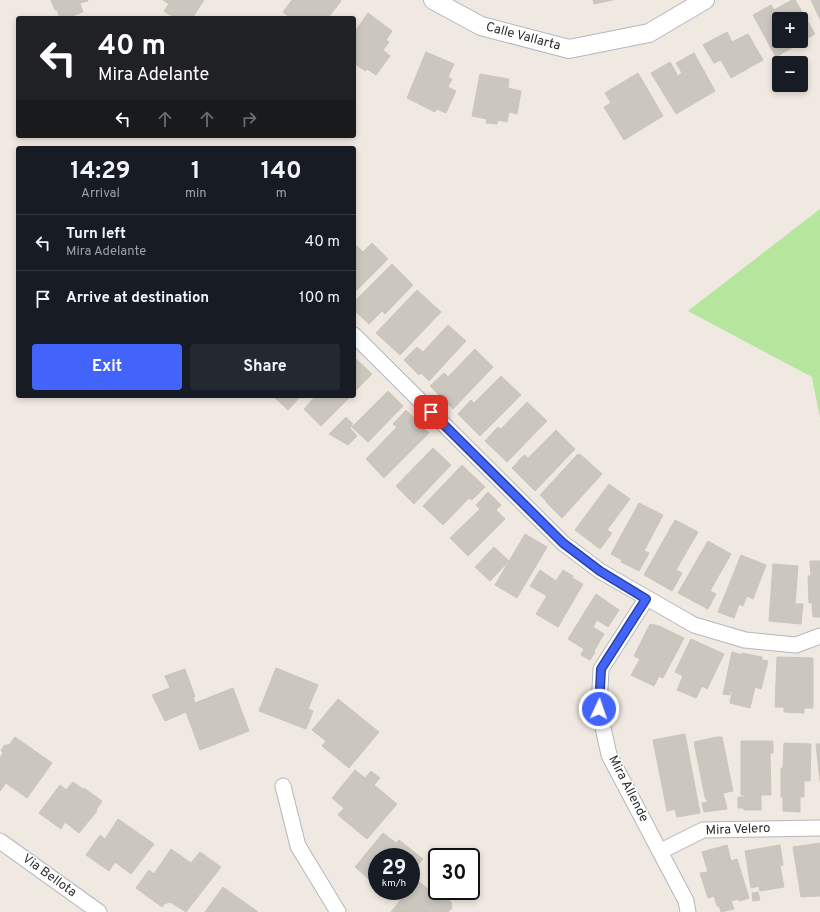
<!DOCTYPE html>
<meta charset="utf-8">
<style>
body{margin:0;font-family:Overpass,sans-serif;background:#242831;color:#f1f3f6;height:100vh;display:flex;flex-direction:column;font-size:15px;white-space:nowrap}
*{box-sizing:border-box;margin:0}
p{font-size:13px;color:#9ea1a6}
.icon{flex:none;width:22px;height:22px;fill:none;stroke:currentColor;stroke-width:2;stroke-linecap:round;stroke-linejoin:round}
.map{position:relative;flex:1;overflow:hidden}
.details{position:absolute;left:16px;top:146px;width:340px;height:252px;display:flex;flex-direction:column;background:#171b24;border-radius:4px;box-shadow:0 2px 6px #0003}
.details>*{flex:none}
.guide{position:absolute;left:16px;top:16px;width:340px;height:122px;border-radius:4px;box-shadow:0 2px 6px #0003;background:#202124;color:#fff;overflow:hidden}
.tools{position:absolute;left:772px;top:12px;display:grid;gap:8px}
.tools a{display:grid;place-items:center;width:36px;height:36px;border-radius:4px;background:#171b24;box-shadow:0 2px 6px #0003;font-size:20px}
.speed{position:absolute;left:368px;top:848px;display:flex;gap:8px;font-size:20px;font-weight:700;text-align:center}
.speed>*{display:grid;place-content:center;width:52px;height:52px;border-radius:50%;background:#171b24;box-shadow:0 2px 6px #0003;line-height:1}
.speed small{font-size:10px;font-weight:400}
.speed .limit{border:2px solid #111;border-radius:6px;background:#fff;color:#111}
.pin{position:absolute;display:grid;place-items:center;width:34px;height:34px;color:#fff;margin:-17px;border-radius:8px;box-shadow:0 2px 6px #0006}
.me{position:absolute;width:44px;margin:-22px;rotate:3deg;stroke-linejoin:round;filter:drop-shadow(0 0 3px #0008)}
.turn{display:flex;align-items:center;gap:14px;height:84px;padding:0 16px;font-size:18px}
.turn .icon{width:52px;height:52px;stroke-width:2.5}
.turn b{display:block;font-size:28px;line-height:34px}
.lanes{display:flex;align-items:center;height:38px;padding:0 16px;background:#0003;justify-content:center;gap:20px;direction:ltr}
.lanes .off{opacity:.35}
.eta{display:flex;justify-content:space-evenly;align-items:center;height:68px;text-align:center}
.eta b{font-size:24px;font-weight:700;line-height:28px}
.button{display:flex;gap:8px;margin-top:auto;padding:8px 16px}
.button a{flex:1;height:46px;border-radius:4px;background:#4264fb;color:#fff;font-size:16px;font-weight:700;line-height:46px;text-align:center}
.button a+a{background:#242831;color:#f1f3f6}
ul{padding:0;list-style:none}
li{display:flex;align-items:center;gap:12px;height:56px;padding:0 16px;border-top:1px solid #363941}
li div{flex:1}
li b{display:block;font-size:15px}
li em{font-style:normal}
.map>svg:first-child{display:block}
</style>
<div class="map">
<svg width="820" height="912" viewBox="0 0 820 912">
<rect width="100%" height="100%" fill="#efe9e1"/>
<!-- green -->
<polygon fill="#b6e59e" points="820,209 820,418 812,377 688,311"/>
<!-- building -->
<g fill="#cbc7bf" stroke="#cbc5ba" fill-rule="evenodd">
<polygon points="51,0 88,0 88,1 80,3 83,12 66,18 60,18 57,10 55,10"/>
<polygon points="163,0 204,0 193,17 190,15 188,18 175,18 164,11 169,4"/>
<polygon points="292,0 340,0 341,1 328,18 291,18 283,12"/>
<polygon points="593,0 613,0 594,4"/>
<path d="M792 0H795L815 34 776 57 753 15 771 5 774 10ZM779 19H801V41H779Z"/>
<polygon points="811,0 820,0 820,19"/>
<polygon points="368,13 392,31 386,40 389,42 383,50 390,56 376,75 367,69 365,71 354,63 354,33"/>
<polygon points="727,32 732,42 748,34 763,60 731,78 721,60 714,63 703,45"/>
<polygon points="426,52 454,64 448,77 452,79 448,87 456,91 446,113 437,109 435,112 407,98"/>
<polygon points="694,53 715,91 676,114 651,73 670,62 678,76 682,73 676,63"/>
<polygon points="638,73 663,116 624,140 604,107 611,103 605,93"/>
<polygon points="480,74 509,79 508,88 521,91 517,114 509,112 507,122 498,120 497,124 486,123 487,119 472,116"/>
<polygon points="372,243 388,259 357,290 354,286 354,249 357,246 363,252"/>
<polygon points="392,264 413,285 385,314 382,311 369,324 354,310 354,302"/>
<polygon points="417,290 441,312 400,355 376,333"/>
<polygon points="448,325 466,341 429,381 421,373 419,375 404,360 417,347 423,352"/>
<polygon points="475,349 493,367 453,409 430,386 444,373 448,377"/>
<polygon points="354,357 372,374 354,392"/>
<polygon points="501,376 521,395 480,436 458,414 471,400 474,403"/>
<polygon points="388,391 403,406 368,442 352,427"/>
<polygon points="273,396 301,396 288,410"/>
<polygon points="316,396 351,396 321,426 304,409"/>
<polygon points="527,402 547,421 507,462 485,441 498,427 501,429"/>
<polygon points="406,410 429,433 384,478 366,459 397,427 393,424"/>
<polygon points="346,417 353,424 350,428 357,436 348,445 329,434"/>
<polygon points="556,430 575,449 535,491 512,468 524,455 528,458"/>
<polygon points="433,448 451,465 414,504 396,486"/>
<polygon points="578,454 581,455 602,474 562,518 546,502 546,501 540,495"/>
<polygon points="462,465 485,487 472,500 469,498 443,525 423,506"/>
<polygon points="609,484 630,499 607,530 612,533 600,549 575,530"/>
<polygon points="488,492 501,505 496,510 505,519 468,556 450,538 480,509 476,505"/>
<polygon points="639,503 663,515 644,551 649,553 639,571 621,562 622,560 611,554"/>
<polygon points="675,520 698,532 676,570 682,573 672,591 644,575"/>
<polygon points="525,534 547,547 517,598 495,585"/>
<polygon points="708,541 731,554 710,591 716,594 708,609 678,593"/>
<polygon points="494,547 509,561 490,581 475,567"/>
<polygon points="741,555 766,565 753,599 747,596 743,606 739,604 734,618 718,612"/>
<polygon points="810,561 820,561 820,617 813,617 812,603 809,603 808,576 811,576"/>
<polygon points="773,564 798,566 795,604 803,604 801,624 769,621"/>
<polygon points="540,570 556,581 563,570 573,576 572,578 583,584 558,627 536,614 547,596 530,586"/>
<polygon points="596,594 619,610 608,627 597,620 593,627 604,634 594,651 595,652 590,660 581,655 584,649 568,639"/>
<polygon points="650,624 659,626 684,638 663,678 659,676 654,686 631,675 640,659 634,656"/>
<polygon points="691,639 724,654 707,689 702,686 696,698 677,690 683,676 675,672"/>
<polygon points="732,652 742,655 742,653 762,657 762,660 768,661 761,689 755,687 750,708 730,703 732,692 730,691 730,695 723,694"/>
<polygon points="777,657 813,658 813,708 804,708 804,713 784,712 784,707 775,707"/>
<polygon points="276,668 318,685 308,709 313,711 306,729 259,711"/>
<polygon points="185,669 195,697 193,697 195,703 233,688 249,731 200,750 186,712 165,721 152,695 170,688 165,676"/>
<polygon points="338,699 379,732 349,768 322,746 326,741 312,730"/>
<polygon points="685,734 700,813 677,817 675,809 667,811 653,740"/>
<polygon points="15,737 52,763 27,798 6,783 0,791 0,758 3,753 1,750 5,745 9,745"/>
<polygon points="717,737 722,737 733,791 723,793 727,809 704,812 702,803 708,802 705,797 694,742"/>
<polygon points="741,741 773,741 773,753 770,753 771,795 761,795 761,810 744,810 744,808 738,808 738,797 744,797 744,795 741,795"/>
<polygon points="784,743 811,744 810,781 804,781 804,797 800,797 800,812 783,811 783,797 781,797 781,768 783,768"/>
<polygon points="816,744 820,744 820,781"/>
<polygon points="355,770 365,778 371,771 380,778 374,785 397,804 367,839 338,815 344,808 332,798"/>
<polygon points="73,782 83,789 84,788 102,801 96,810 97,811 79,833 65,822 61,829 39,813 60,785 66,790"/>
<polygon points="118,819 154,844 131,874 115,862 109,871 86,855 100,835 105,839"/>
<polygon points="383,833 396,843 399,840 423,859 411,873 411,857 377,857 377,874 371,881 355,867"/>
<polygon points="820,843 820,896 801,897 793,847"/>
<polygon points="727,845 731,861 737,859 749,898 739,901 738,899 731,901 734,909 721,912 719,906 717,906 714,896 708,898 700,873 708,872 702,852"/>
<polygon points="780,845 783,865 780,866 784,887 760,891 759,886 751,888 745,851"/>
<polygon points="171,849 191,863 200,852 221,867 186,912 170,902 164,904 162,907 136,888 149,870 154,874"/>
<polygon points="417,880 439,898 446,898 451,902 452,908 448,912 391,912 408,891 411,891 411,888"/>
<polygon points="223,887 258,912 205,912"/>
<polygon points="758,892 760,900 753,901 752,893"/>
</g>
<g fill="none" stroke-linecap="round" stroke-linejoin="round">
<!-- minor casing -->
<g stroke="#b4b7c1" stroke-width="17">
<g id="minor">
<polyline points="354,335 563,543 600,571 694,625 745,640 796,645 820,636"/>
<polyline points="646,599 601,669 599,709 609,755 686,901 688,912"/>
<polyline points="283,786 298,846 338,912"/>
<polyline points="0,841 99,912"/>
<polyline points="661,851 703,830 820,828"/>
</g>
</g>
<!-- tertiary casing -->
<g stroke="#b4b7c1" stroke-width="20">
<polyline id="tertiary" points="433,0 481,26 569,49 649,33 705,0"/>
</g>
<!-- minor -->
<use href="#minor" stroke="#fff" stroke-width="15"/>
<!-- tertiary -->
<use href="#tertiary" stroke="#fff" stroke-width="18"/>
</g>
<g fill="none" stroke-linecap="round" stroke-linejoin="round">
<!-- route casing -->
<g stroke="#2b41a3" stroke-width="10">
<polyline id="route" points="431,412 563,543 600,571 646,599 601,669 599,709"/>
</g>
<!-- route -->
<use href="#route" stroke="#4264fb" stroke-width="7"/>
</g>
<g text-anchor="middle" dominant-baseline="central" stroke-width="3" stroke-linejoin="round" paint-order="stroke">
<!-- street labels -->
<g font-size="13" fill="#2e2e2e" stroke="#fff">
<text transform="translate(523 37) rotate(15)">Calle Vallarta</text>
<text transform="translate(628 789) rotate(63)">Mira Allende</text>
<text transform="translate(738 830) rotate(-2)">Mira Velero</text>
<text transform="translate(49 876) rotate(36)">Via Bellota</text>
</g>
</g>
</svg>
<div class="tools">
<a>+</a>
<a>−</a>
</div>
<div class="speed"><div>29<small>km/h</small></div><div class="limit">30</div></div>
<div class="pin" style="left:431px;top:412px;background:#d93025"><svg class="icon" aria-label="arrive" viewBox="0 0 24 24"><path d="M6 21V4h12l-3 4 3 4H6"/></svg></div>
<svg class="me" style="left:599px;top:709px" viewBox="-20 -20 40 40"><circle r="17" fill="#4264fb" stroke="#fff" stroke-width="3"/><path d="M0-11L8 9 0 5-8 9z" fill="#fff"/></svg>
<div class="guide">
<div class="turn"><svg class="icon" aria-label="left" viewBox="0 0 24 24"><path d="M17 20v-9H6M10 6l-5 5 5 5"/></svg><div><b>40 m</b>Mira Adelante</div></div>
<div class="lanes"><svg class="icon" aria-label="left" viewBox="0 0 24 24"><path d="M17 20v-9H6M10 6l-5 5 5 5"/></svg><svg class="icon off" aria-label="ahead" viewBox="0 0 24 24"><path d="M12 20V5M6 11l6-6 6 6"/></svg><svg class="icon off" aria-label="ahead" viewBox="0 0 24 24"><path d="M12 20V5M6 11l6-6 6 6"/></svg><svg class="icon off" aria-label="right" viewBox="0 0 24 24"><path d="M7 20v-9h11M14 6l5 5-5 5"/></svg></div>
</div>
<section class="details">
<div class="eta">
<div><b>14:29</b><p>Arrival</p></div>
<div><b>1</b><p>min</p></div>
<div><b>140</b><p>m</p></div>
</div>
<ul>
<li><svg class="icon" aria-label="left" viewBox="0 0 24 24"><path d="M17 20v-9H6M10 6l-5 5 5 5"/></svg><div><b>Turn left</b><p>Mira Adelante</p></div><em>40 m</em></li>
<li><svg class="icon" aria-label="arrive" viewBox="0 0 24 24"><path d="M6 21V4h12l-3 4 3 4H6"/></svg><div><b>Arrive at destination</b></div><em>100 m</em></li>
</ul>
<div class="button"><a>Exit</a><a>Share</a></div>
</section>
</div>
